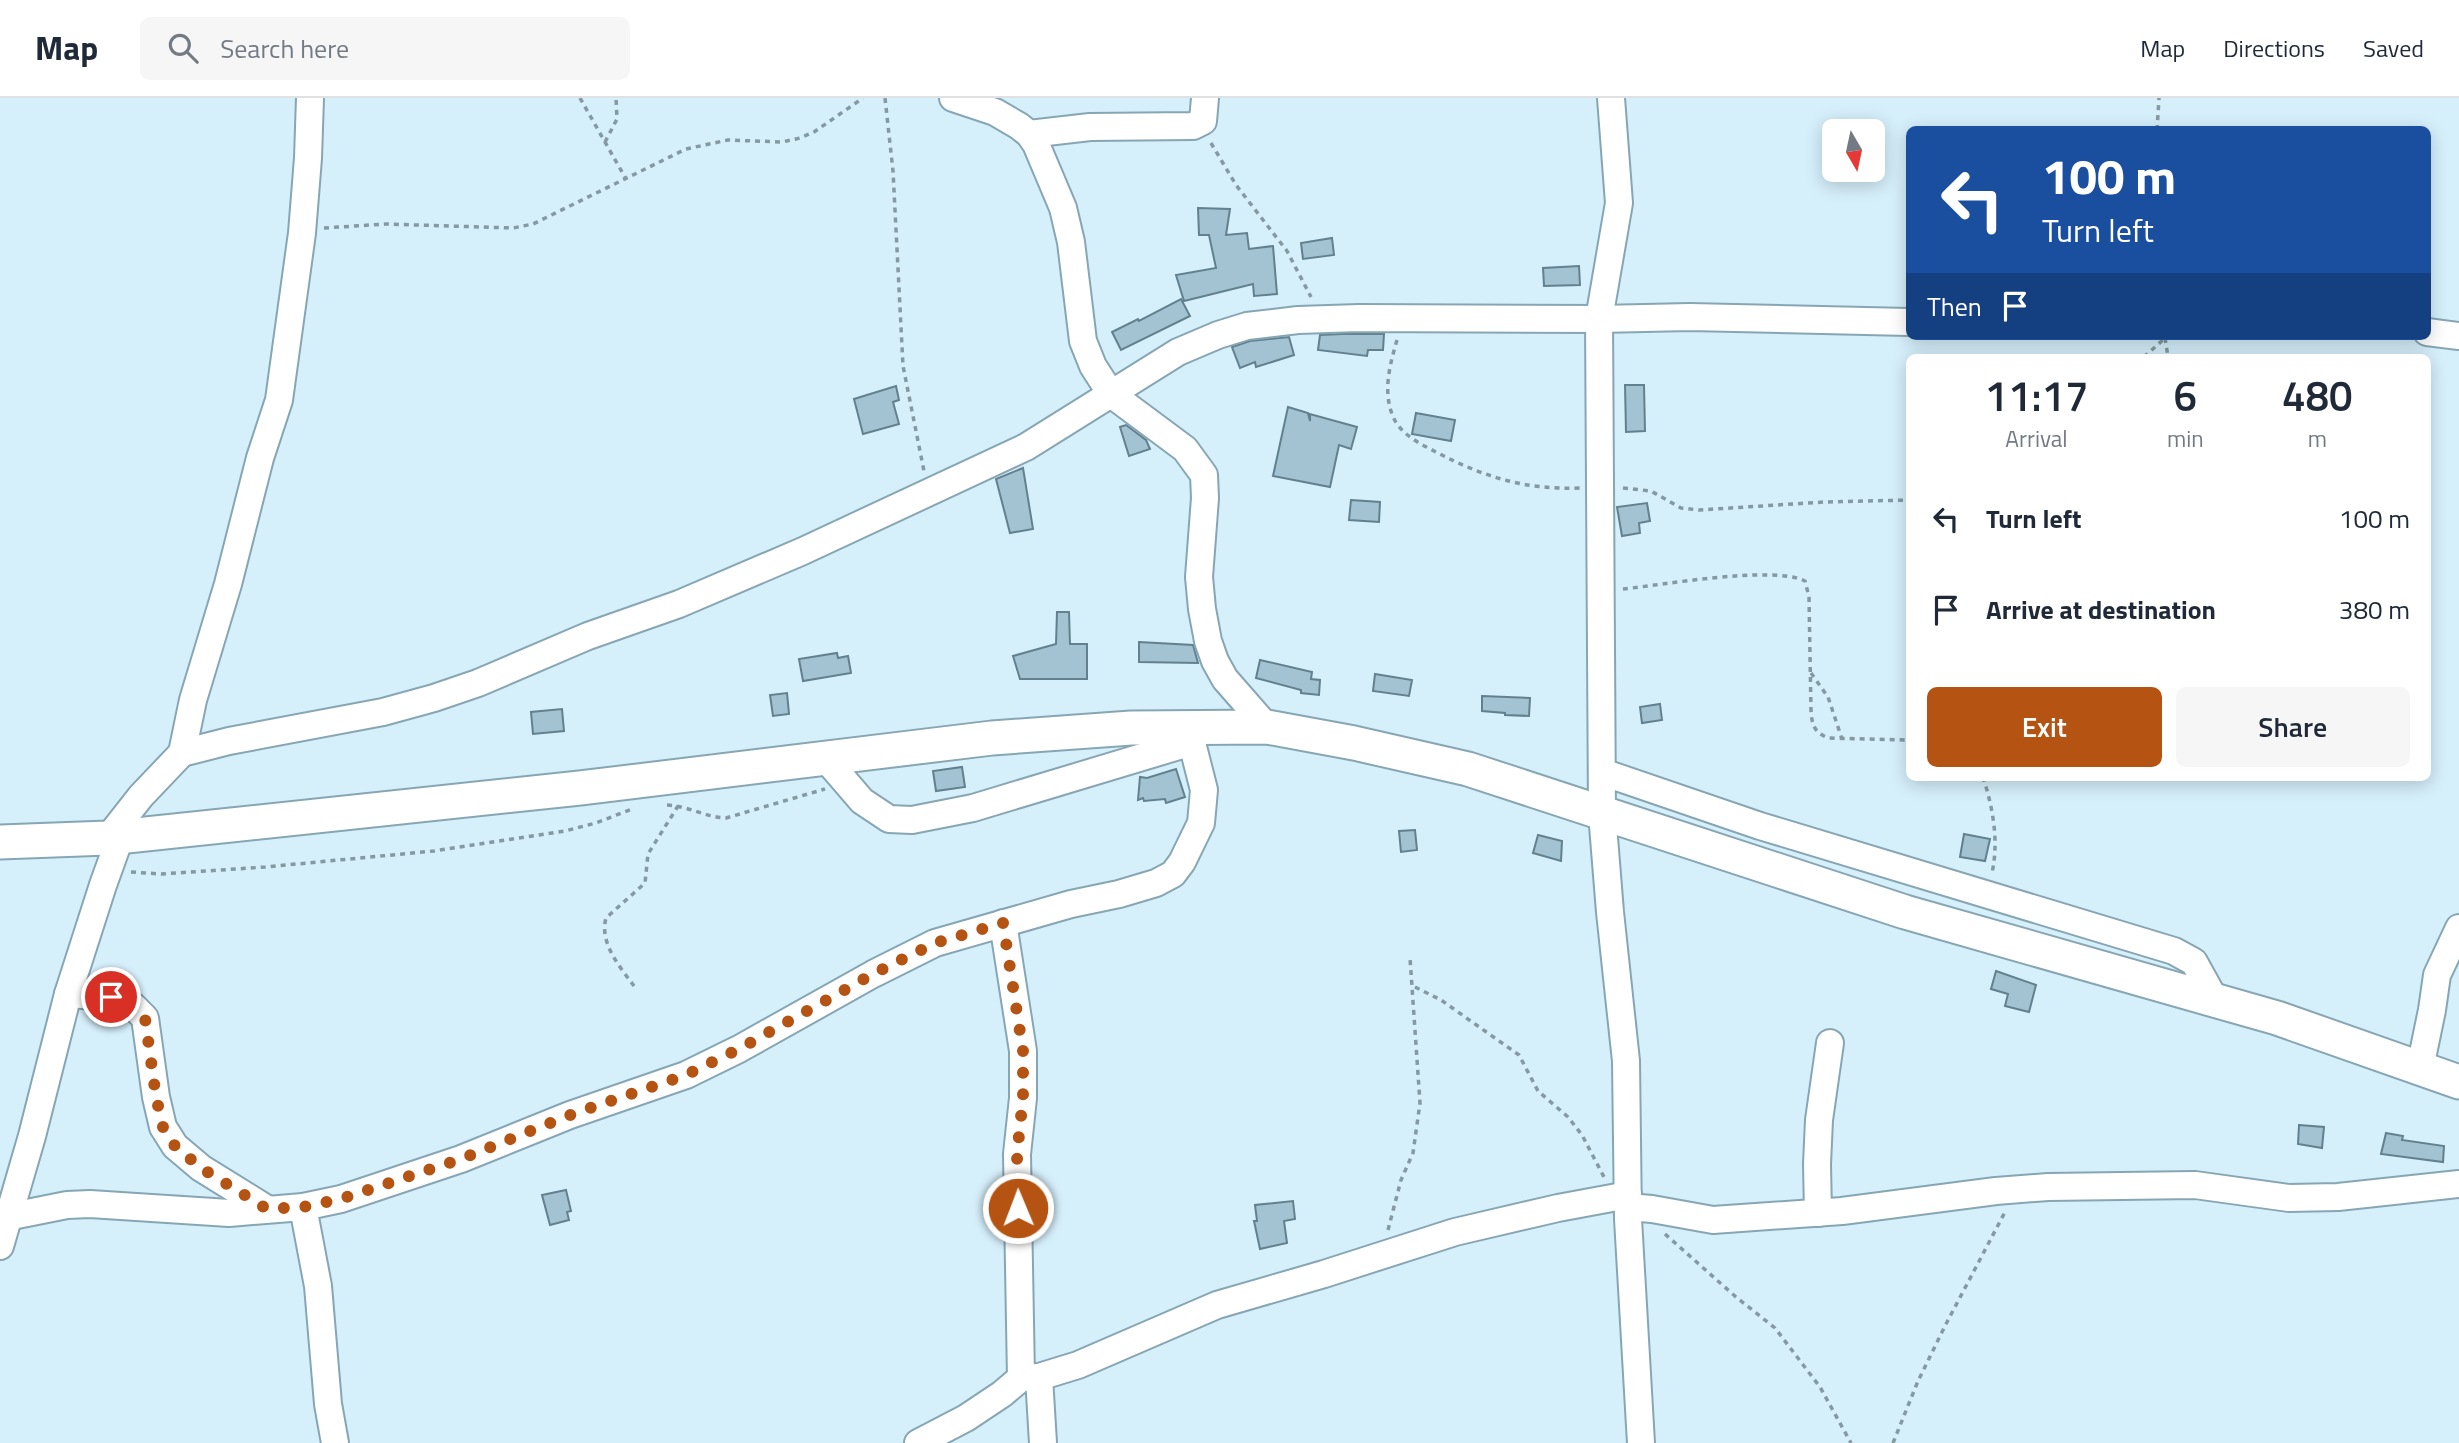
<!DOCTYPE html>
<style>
body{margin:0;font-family:"Titillium Web",sans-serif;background:#f6f6f7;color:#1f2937;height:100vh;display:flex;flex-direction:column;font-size:26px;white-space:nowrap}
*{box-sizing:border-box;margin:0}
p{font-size:23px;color:#747a83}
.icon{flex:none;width:38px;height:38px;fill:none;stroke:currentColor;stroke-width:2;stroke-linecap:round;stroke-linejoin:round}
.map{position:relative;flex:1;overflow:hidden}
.side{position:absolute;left:1906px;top:256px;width:525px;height:427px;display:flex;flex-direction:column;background:#fff;border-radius:10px;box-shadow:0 4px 18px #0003}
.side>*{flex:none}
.guide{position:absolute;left:1906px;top:28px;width:525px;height:214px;border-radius:10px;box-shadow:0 4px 18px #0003;background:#1a4fa0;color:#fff;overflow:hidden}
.needle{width:46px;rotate:171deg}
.tools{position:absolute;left:1822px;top:21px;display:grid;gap:14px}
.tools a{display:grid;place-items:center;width:63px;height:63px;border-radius:10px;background:#fff;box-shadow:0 4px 18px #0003;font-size:35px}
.pin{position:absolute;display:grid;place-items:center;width:60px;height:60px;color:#fff;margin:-30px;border:4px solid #fff;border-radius:50%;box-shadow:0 2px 7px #0007}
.me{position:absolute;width:77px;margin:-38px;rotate:359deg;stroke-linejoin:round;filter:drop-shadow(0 0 5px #0008)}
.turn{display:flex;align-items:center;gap:24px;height:147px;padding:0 21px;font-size:32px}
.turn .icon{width:91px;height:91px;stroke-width:2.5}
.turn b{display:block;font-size:49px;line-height:60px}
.then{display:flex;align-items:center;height:66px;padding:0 21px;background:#0003;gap:14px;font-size:26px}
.eta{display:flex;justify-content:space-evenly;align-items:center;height:119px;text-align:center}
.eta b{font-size:42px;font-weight:600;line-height:49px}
.button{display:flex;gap:14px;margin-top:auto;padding:14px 21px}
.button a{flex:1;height:80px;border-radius:10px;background:#b45312;color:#fff;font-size:28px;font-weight:600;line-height:80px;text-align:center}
.button a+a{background:#f6f6f7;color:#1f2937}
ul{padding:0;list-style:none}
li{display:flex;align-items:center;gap:21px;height:91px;padding:0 21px}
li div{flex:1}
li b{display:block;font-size:26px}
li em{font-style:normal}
header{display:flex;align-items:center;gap:42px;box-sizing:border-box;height:98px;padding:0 35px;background:#fff;border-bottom:2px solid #e0e1e3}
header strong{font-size:33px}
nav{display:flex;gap:38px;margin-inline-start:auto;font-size:24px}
.search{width:490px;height:63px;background:#f6f6f7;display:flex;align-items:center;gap:18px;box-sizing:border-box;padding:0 24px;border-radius:10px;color:#747a83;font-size:26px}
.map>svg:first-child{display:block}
</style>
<header>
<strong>Map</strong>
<div class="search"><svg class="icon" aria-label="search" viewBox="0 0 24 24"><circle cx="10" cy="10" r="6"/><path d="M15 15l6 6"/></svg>Search here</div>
<nav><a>Map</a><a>Directions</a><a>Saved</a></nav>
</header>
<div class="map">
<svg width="2459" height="1345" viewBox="0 0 2459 1345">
<rect width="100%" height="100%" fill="#d5effb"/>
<!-- building -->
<g fill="#a3c3d2" stroke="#62808e" stroke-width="2">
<polygon points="1198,110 1230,111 1226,137 1247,135 1249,151 1273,148 1277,196 1254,198 1253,186 1184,203 1176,177 1216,170 1209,137 1199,137"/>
<polygon points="1332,140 1334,157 1303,161 1301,145"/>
<polygon points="1579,168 1580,187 1544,188 1543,170"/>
<polygon points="1181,201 1190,218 1121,252 1112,234 1138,221 1139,223"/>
<polygon points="1342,236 1384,236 1383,252 1368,252 1367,258 1318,252 1320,237"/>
<polygon points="1289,239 1294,257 1256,269 1255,264 1240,270 1232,249 1250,243"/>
<polygon points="1625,287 1644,287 1645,333 1626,334"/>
<polygon points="896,288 899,302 893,304 899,326 863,336 854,301"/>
<polygon points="1288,309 1308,315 1310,323 1310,316 1357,329 1351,351 1339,347 1330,389 1273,378"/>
<polygon points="1416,315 1455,322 1451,343 1412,336"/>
<polygon points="1126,327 1146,342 1150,351 1129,358 1120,329"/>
<polygon points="1023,370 1033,431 1010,435 996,381"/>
<polygon points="1351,402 1380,404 1379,424 1349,422"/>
<polygon points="1647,405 1650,423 1639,425 1640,435 1622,438 1617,409"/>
<polygon points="1057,514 1069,514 1070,546 1087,546 1087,581 1020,581 1013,558 1056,546"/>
<polygon points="1139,544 1193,547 1198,565 1139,564"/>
<polygon points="837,555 838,560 848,558 851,575 803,583 799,561"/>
<polygon points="1260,562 1312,574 1311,581 1320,582 1319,597 1301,595 1301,592 1256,580"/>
<polygon points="1375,576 1412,582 1409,598 1373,593"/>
<polygon points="787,595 789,616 773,618 770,597"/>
<polygon points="1482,598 1530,600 1529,618 1505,617 1505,615 1482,613"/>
<polygon points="1660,606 1662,622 1642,625 1640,609"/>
<polygon points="562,611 564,633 533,636 531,614"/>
<polygon points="962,669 965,689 936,693 933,673"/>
<polygon points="1176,671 1185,699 1166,705 1165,701 1144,703 1143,700 1138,702 1140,679 1147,680"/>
<polygon points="1415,732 1417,752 1401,754 1399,733"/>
<polygon points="1964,736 1990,741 1985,763 1960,759"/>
<polygon points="1538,737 1562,743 1561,763 1533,755"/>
<polygon points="1996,873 2036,887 2029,914 2005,908 2008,896 1991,891"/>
<polygon points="2299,1027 2324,1029 2322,1050 2298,1046"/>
<polygon points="2386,1035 2403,1038 2402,1042 2444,1048 2443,1064 2381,1056"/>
<polygon points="566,1092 571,1113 567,1114 569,1122 550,1127 542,1097"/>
<polygon points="1293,1103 1295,1121 1284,1123 1287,1145 1260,1151 1254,1123 1257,1123 1255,1107"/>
</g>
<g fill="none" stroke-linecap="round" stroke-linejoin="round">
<!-- minor casing -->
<g stroke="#87a6b4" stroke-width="30">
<g id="minor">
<polyline points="953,0 995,14 1019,28 1029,36 1036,46 1063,110 1071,144 1083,243 1093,268 1111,296 1185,351 1204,377 1205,400 1199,479 1202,511 1208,543 1215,563 1225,581 1267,629"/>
<polyline points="1611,0 1619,105 1599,221 1602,715 1610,814 1626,963 1628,1121 1641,1345"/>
<polyline points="1029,36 1090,29 1193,28 1203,23 1205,0"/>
<polyline points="2427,234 2459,238"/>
<polyline points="182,655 193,602 228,486 260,360 279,302 302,135 308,60 310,0"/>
<polyline points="825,660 862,703 889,721 912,722 973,710 1192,644"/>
<polyline points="1602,674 1760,728 2174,853 2194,864 2215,902"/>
<polyline points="108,740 141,698 182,655 229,643 383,614 434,600 478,585 588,538 679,506 803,453 1026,349 1178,254 1218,237 1247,228 1298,222 1359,220 1599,221 1690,219 1909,224"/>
<polyline points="1003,825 1023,953 1023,1000 1017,1056 1021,1280"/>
<polyline points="68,896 111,899 133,908 145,920 156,999 163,1029 175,1048 201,1070 267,1111"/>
<polyline points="2420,970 2432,912 2437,877 2459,830"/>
<polyline points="303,1109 318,1188 328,1306 335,1345"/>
<polyline points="1628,1109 1652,1111 1713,1122 1842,1113 1996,1093 2048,1089 2195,1087 2289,1100 2338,1099 2459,1086"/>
<polyline points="1818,1115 1817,1066 1819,1022 1830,945"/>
<polyline points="7,1119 67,1107 90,1106 229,1115 303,1109 341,1101 461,1061 570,1017 686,977 739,951 873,876 935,845 1071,806 1119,796 1156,785 1173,776 1182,764 1201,725 1204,692 1188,629"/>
<polyline points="0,1148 32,1038 68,896 103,787 121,737"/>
<polyline points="1039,1279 1043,1345"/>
<polyline points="918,1345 966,1320 1002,1296 1021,1280 1039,1279 1078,1267 1217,1207 1324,1176 1455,1134 1558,1110 1628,1097"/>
</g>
</g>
<!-- major casing -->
<g stroke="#87a6b4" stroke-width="37">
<polyline id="major" points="0,744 108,740 580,690 992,640 1131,630 1267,629 1354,645 1468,671 1905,814 2277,920 2459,984"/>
</g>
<!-- path -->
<g stroke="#8499a2" stroke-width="3.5" stroke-dasharray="5 5" stroke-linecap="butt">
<polyline points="580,0 626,81"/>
<polyline points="885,0 893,73 903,268 924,373"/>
<polyline points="2157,32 2159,0"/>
<polyline points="605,44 617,21 616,0"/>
<polyline points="1211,45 1236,87 1287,153 1311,199"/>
<polyline points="324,130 386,126 513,130 533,126 686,51 728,42 782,44 800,40 814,34 863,0"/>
<polyline points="2165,240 2168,259"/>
<path d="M1397 242C1390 266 1383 292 1392 316 1399 336 1419 345 1436 354 1484 379 1525 392 1580 390"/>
<polyline points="2144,259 2165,240"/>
<polyline points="1623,390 1651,393 1681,410 1699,412 1824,404 1909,402"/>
<path d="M1623 491C1663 487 1772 467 1805 483L1809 499 1811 613C1812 627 1814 634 1828 640L1909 642"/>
<polyline points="1811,575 1828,599 1842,641"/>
<path d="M1983 679C1993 710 1999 743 1992 775"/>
<path d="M667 707C688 708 705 719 726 720L825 691"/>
<polyline points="131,774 161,776 265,769 434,753 565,733 596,725 632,711"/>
<path d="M634 888C620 869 599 845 606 820L645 785 648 756 678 708"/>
<polyline points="1415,889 1441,902 1519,957 1538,993 1568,1019 1582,1037 1604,1079"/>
<polyline points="1388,1132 1401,1082 1413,1055 1420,1005 1410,860"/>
<polyline points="1665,1136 1736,1199 1775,1230 1820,1289 1851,1345"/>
<polyline points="1893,1345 1918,1283 1946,1226 2005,1114"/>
</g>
<!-- minor -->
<use href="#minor" stroke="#fff" stroke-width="26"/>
<!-- major -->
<use href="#major" stroke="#fff" stroke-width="33"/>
</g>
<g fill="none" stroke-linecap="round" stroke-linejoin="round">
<!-- route -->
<polyline stroke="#b45312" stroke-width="12" stroke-dasharray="0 21.6" points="111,899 133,908 145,920 156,999 163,1029 175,1048 201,1070 267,1111 303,1109 341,1101 461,1061 570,1017 686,977 739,951 873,876 935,845 1003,825 1023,953 1023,1000 1017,1056 1018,1110"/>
</g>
</svg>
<div class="tools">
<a><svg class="needle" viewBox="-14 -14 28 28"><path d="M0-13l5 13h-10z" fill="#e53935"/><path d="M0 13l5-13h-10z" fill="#747a83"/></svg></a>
</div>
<div class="pin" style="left:111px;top:899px;background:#d93025"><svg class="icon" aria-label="arrive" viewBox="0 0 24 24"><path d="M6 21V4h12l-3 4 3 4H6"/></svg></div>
<svg class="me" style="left:1018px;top:1110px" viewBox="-20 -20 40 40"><circle r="17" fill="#b45312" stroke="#fff" stroke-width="3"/><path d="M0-11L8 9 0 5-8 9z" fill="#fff"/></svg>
<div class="guide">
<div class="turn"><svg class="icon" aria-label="left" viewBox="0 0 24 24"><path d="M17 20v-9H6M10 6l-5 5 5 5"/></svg><div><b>100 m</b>Turn left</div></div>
<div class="then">Then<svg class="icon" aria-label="arrive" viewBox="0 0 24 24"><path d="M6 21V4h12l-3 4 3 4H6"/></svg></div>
</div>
<section class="side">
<div class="eta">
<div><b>11:17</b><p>Arrival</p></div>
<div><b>6</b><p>min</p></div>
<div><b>480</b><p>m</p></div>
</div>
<ul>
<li><svg class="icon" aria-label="left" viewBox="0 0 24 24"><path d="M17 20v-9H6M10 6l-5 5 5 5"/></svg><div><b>Turn left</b></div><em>100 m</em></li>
<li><svg class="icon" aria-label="arrive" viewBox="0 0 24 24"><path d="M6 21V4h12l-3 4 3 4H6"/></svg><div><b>Arrive at destination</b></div><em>380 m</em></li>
</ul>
<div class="button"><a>Exit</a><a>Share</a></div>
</section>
</div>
